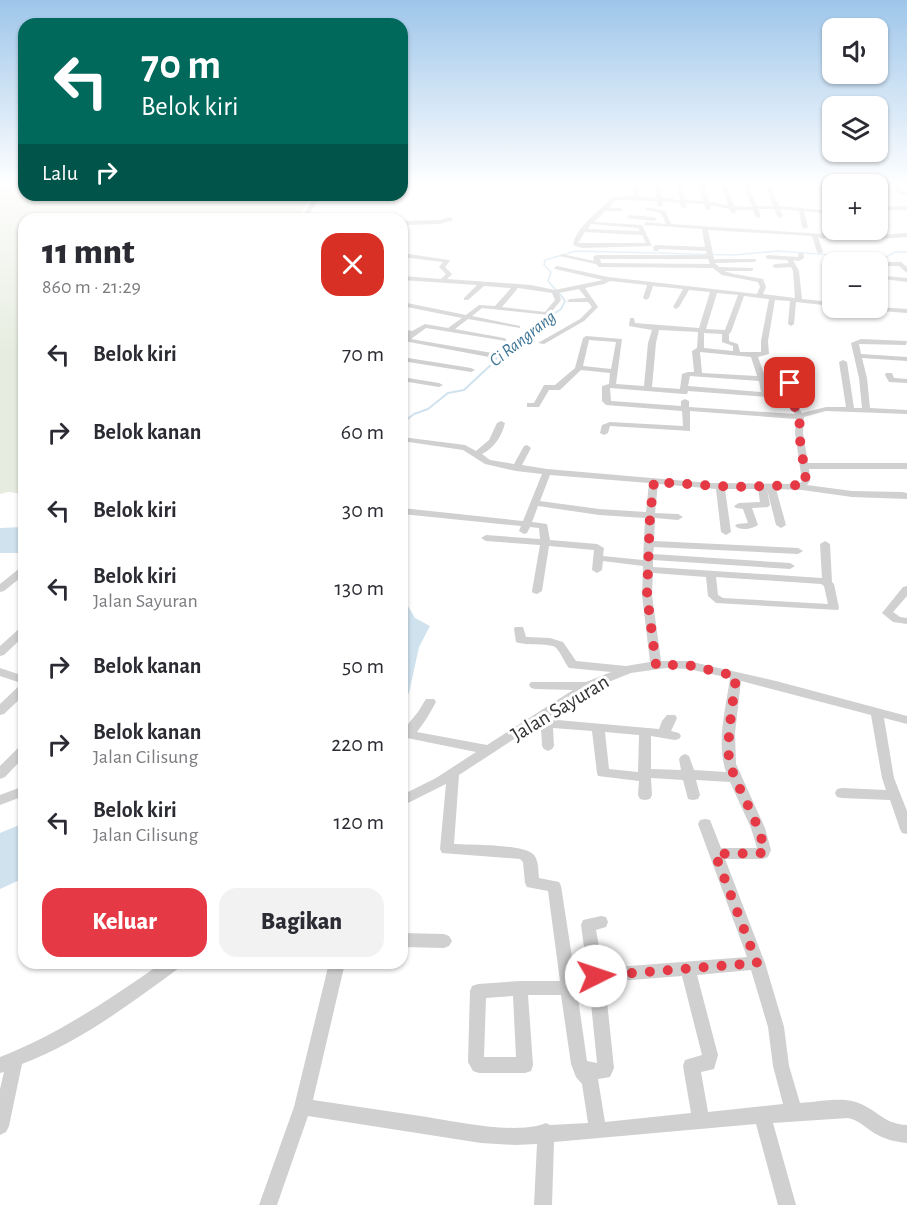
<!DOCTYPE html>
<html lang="id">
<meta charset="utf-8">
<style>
body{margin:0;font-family:"Alegreya Sans",sans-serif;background:#f2f2f3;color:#2b2b33;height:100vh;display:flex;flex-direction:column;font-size:22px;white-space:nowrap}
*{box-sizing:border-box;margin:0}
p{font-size:20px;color:#7c7c81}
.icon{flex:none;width:33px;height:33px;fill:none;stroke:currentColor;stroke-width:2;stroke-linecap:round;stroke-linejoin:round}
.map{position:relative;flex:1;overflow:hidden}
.details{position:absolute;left:18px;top:213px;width:390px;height:756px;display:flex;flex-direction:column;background:#fff;border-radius:18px;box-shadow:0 2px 4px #0004}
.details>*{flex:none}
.guide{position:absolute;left:18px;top:18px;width:390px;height:183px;border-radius:18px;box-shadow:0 2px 4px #0004;background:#00695c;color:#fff;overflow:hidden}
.fabs{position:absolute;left:822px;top:18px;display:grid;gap:12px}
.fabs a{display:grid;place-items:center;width:66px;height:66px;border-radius:12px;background:#fff;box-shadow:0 2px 4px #0004;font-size:30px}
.pin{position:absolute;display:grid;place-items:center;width:51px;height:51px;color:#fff;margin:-26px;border-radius:12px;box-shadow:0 3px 9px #0006}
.me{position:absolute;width:66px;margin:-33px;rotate:86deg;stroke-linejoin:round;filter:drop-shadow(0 0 4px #0008)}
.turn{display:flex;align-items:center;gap:21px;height:126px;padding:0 24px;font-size:27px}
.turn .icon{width:78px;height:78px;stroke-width:2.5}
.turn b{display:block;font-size:42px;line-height:51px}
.then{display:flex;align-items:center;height:57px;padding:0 24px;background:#0003;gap:12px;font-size:22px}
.round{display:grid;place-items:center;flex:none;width:63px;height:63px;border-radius:18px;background:#f2f2f3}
.head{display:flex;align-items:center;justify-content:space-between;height:102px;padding:0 24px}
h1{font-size:36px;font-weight:800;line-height:45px}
.button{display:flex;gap:12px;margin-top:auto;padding:12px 24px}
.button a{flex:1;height:69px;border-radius:18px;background:#e63946;color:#fff;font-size:24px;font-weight:800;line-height:69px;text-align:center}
.button a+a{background:#f2f2f3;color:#2b2b33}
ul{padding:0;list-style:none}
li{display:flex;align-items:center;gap:18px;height:78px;padding:0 24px}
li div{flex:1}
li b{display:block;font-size:22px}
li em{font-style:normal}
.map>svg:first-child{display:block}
</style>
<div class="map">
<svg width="907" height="1205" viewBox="0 0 907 1205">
<rect width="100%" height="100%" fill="#fff"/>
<!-- green -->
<polygon fill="#e6ecdf" points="0,184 24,184 24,195 312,195 297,219 24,219 24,494 8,492 0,494"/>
<!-- water -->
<g fill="#cfe2ee">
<polygon points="24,527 24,553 0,553 0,528"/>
<polygon points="402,596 415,618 430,626 419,647 409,693 402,702"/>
<polygon points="24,823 24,878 0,889 0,833"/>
</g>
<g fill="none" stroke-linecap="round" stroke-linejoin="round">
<!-- stream-far1 -->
<polyline stroke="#cfe2ee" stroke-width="1.5" points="562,297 548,281 551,272 544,265 545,260 576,251 734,255 778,251 883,259 895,252 907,252"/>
<!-- stream -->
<polyline stroke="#cfe2ee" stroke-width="2" points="402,423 414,414 428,409 448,393 464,390 494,362 503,349 561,309 565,301 561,295"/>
<!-- minor -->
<g fill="#d0d0d0" fill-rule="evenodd">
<path d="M634 184H638L639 197 656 198 655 184H659L662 198 680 200 677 184H682L685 200 703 201 699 184H704L709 202 728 205 721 184H726L734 206 752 207 743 184 778 187 832 185V187L771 189 779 206 832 211V213H828L831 226 827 234 860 236 856 230H860L866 236 907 233V237L864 240 826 237 823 239 818 237 823 252 820 254 817 252 812 236 708 230 714 259H756V261L754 262 715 263 719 267 753 268V270L751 271H724L734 274 763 279 766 287 763 294 795 298 793 271 791 267 775 268 772 266 775 264 789 263 787 260 768 259 765 257 768 255 798 257 799 253H803L804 258 799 261 793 260 799 271 802 299 832 302V306L796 302 794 324 791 326 788 324 790 301 775 300 768 341 769 354 758 357 766 379 768 397 688 391 687 394H684L610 388 611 401 681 406V401L685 399 689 401V407L795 414 791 408 786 383 790 381 794 383 799 408 802 413 826 407H846L839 362 843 360 847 362 854 408H862L859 378 851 343 861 339 907 341 906 345 859 344 861 354 907 357V361L862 358 867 378 870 408 907 410V414L826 411 804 417 803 433 808 463H907V469H809L810 481 807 485 852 491 902 492 907 493V499L852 497 802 490 776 489 786 525 781 528 776 525 767 489 770 505 768 507 752 508 758 525C753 529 740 531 735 526L737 524 748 523 743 509 736 508 734 506 739 503 760 502 758 489H725L731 532 726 535 721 532 716 489 658 484 655 513 678 514 683 517 678 520 655 518 654 541 798 548 803 551 798 554 654 547 653 554 790 563 795 566 790 569 653 560V567L822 578 820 544 825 541 830 544 832 582 834 584 839 608 838 610 716 603 708 596 706 577 653 573 652 595 661 661H688L776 681 907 716V724L884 718 894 778 907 811V834L902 833 900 829 890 800 842 798 837 797 835 793 837 789 842 788 886 790 882 778 871 715 741 681 735 733 736 764 765 828 771 850 768 857 763 859H725L765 963 784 1027 789 1066 800 1103C817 1102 840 1097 856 1102 877 1109 883 1124 907 1125V1143C895 1142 884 1139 874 1133 865 1127 858 1120 848 1118L773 1123 796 1205H778L756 1124 554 1142 552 1205H534L537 1144 515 1145 481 1143 308 1116 277 1205H259L294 1107 329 963H345L313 1100C351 1106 389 1111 427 1117 458 1122 518 1135 546 1123L550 1125 588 1123 582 1084 576 1077 571 1064 561 995H528L533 1065 531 1071 525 1073H479L473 1071 468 1062 470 991 472 986 478 984 520 981H560L548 891 527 887 525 883 523 862 520 859 442 853 440 849 446 784 402 806V795L436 778 476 752 407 738 404 729 418 712 426 699H434L436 702 427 718 417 732 487 745 573 690 535 689 531 688 529 685 531 682H586L611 672 569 668C564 662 561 652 555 647 548 643 527 646 516 642L514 629 515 627H523L526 637 550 638 563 642 576 661 626 666 650 662 642 595 643 566 603 561 602 570 597 573 592 570 594 550 549 546 542 591 537 594 533 593 532 591 540 545 486 541 481 538 486 535 540 539 539 528 530 527 527 533 524 534 519 531 521 526 402 514V508L523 521 542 474 516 471 485 464 463 450 402 441V437L465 445 476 451 489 440 497 423 501 421 505 423C502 436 494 448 482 454L490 460 514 464 524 446 527 445 531 448 522 465 547 469 710 483 799 484 802 481 795 433 796 419 690 411V431L610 426 608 433 604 435 600 433 602 425 610 422 683 426 682 411 606 405 602 401V386L609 384 610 373 581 370 560 390H549L539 407H527V403H534L544 385H555L575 368 583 338 586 336 622 339 616 384 644 386 648 343 652 330 629 326 630 318H634L635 323 699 328 710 292 689 290 679 307 676 309 673 307 683 289 653 286 649 298 646 300 643 298 647 285 610 281 604 284 585 288 598 307 584 321 544 344 538 343 580 319 592 307 588 302H568L567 301 570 299 586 298 579 289 559 293 561 300 549 315 482 308 472 316 520 326V328L468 319 455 329 504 338 506 339V341L426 328 411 339 492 353V357H489L404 341 403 340 408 334 402 333V329L412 331 425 324 448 328 462 318 402 306V302L466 315 479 305 495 306 511 288 484 286 468 300H464V298L477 285 402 280V276L441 279 446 274 439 267 443 262 402 257V253L449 260 450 261 445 267 452 274 447 279 531 285 555 290 603 280 555 269 554 268 557 266 608 277 757 294 760 287 758 282 722 275 713 268 599 267 596 264 559 256 562 254 594 261 593 257 596 255H707L706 251 659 249 658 251H654L653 247 656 245 705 247 702 229 644 225 646 222 666 224 661 213 645 210 647 207 665 211 671 224 822 234 825 226 823 213 804 211 808 227 805 229 802 227 799 211 780 209 783 216 780 218 777 216 774 209H758L761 216 758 218 755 216 753 210H735L736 212 733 214 729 209 710 205 711 209 706 210 704 204 686 203 687 207 684 209 681 207 680 203 662 201 663 205 660 207 657 205V201L616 200 609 208H621L623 211H605L594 222 642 225 652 246 582 248 573 245C576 226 600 211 613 197L634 196ZM748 186 766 188 773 206H757ZM591 224 638 228 640 231 588 229ZM585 232 642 235 646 243H578ZM600 259H708L710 264 601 263ZM518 288 552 293 555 300 545 312 502 307ZM717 293 738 295 725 330 706 329ZM744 296 769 299 761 341V352H740L738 344 729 341V334L731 332ZM659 330 698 332 697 348 692 351 694 372H688L682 374 680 389 652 387 656 343ZM704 333 722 334V342L733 346V351L704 348ZM589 340 616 342 611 369 583 366ZM700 352 751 357 757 376 702 373ZM690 376 759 381 761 392 688 386ZM550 475 649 483 646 512 599 509 540 501ZM538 506 599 515 645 518 643 560 603 556 604 548 597 544 550 540 547 524 532 522ZM716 577 821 584 824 586 828 604 723 598 718 595ZM666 668 688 669 730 678C726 708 716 742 726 772L694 770 689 756 685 754 681 756 679 759 681 770 651 769V736L675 740 679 739 681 736 679 733 671 731 677 718 675 715H667L662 721 659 729 546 719 591 689 631 673ZM534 726 541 727 542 746 544 749 548 751 552 749 554 746 553 728 592 731 597 773 598 776 639 781 638 795 640 799 645 800 650 799 652 795 651 778 683 780 688 799 693 800 698 799 700 795 696 780 730 782 751 828 757 848H721L710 820 705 819 700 820 698 824 747 957 603 968 596 930 606 927 608 922 606 917 601 916 583 920 581 925 587 969 574 970 561 886 559 882 539 878C538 871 539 861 534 855 524 844 471 845 454 844L459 775ZM605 732 639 735 638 772 609 769ZM751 970 768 1027 773 1066 783 1104 708 1112 701 1072 714 1069 718 1055 697 975ZM682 976 702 1055 685 1060 683 1066 691 1113 605 1122 598 1079 610 1077 614 1068 605 982ZM589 983 597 1063 587 1061 576 984ZM513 996 516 1057H484L486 998Z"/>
<polygon points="873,184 878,184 878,185"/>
<polygon points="892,184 897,184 902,192 907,192 907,196 898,194"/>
<polygon points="316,195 322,195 306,219 300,219"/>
<polygon points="907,206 907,210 878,210 878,207"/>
<polygon points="629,215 654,217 657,219 654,221 627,218"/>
<polygon points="310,216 339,217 342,219 308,219"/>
<polygon points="349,217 354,218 355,219 346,219"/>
<polygon points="451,217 453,220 440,224 402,225 402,221 440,220"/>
<polygon points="830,262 835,262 832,262 832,280 829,278 827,264"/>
<polygon points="877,262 901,262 907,267 907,273 899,266 878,266"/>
<polygon points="886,276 907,278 907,282 884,279 884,277"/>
<polygon points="878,307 907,309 907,313 868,310 865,308"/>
<polygon points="402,357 471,368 475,370 471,372 402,361"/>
<polygon points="886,373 892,373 894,378 907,379 907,383 889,382 885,375"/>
<polygon points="402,377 439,383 443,385 439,387 402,381"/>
<polygon points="24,567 24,575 4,591 0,592 0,584 20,568"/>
<polygon points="907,586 907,596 893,612 900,617 907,618 907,624 893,622 882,613 903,587"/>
<polygon points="24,627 24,636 4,655 0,656 0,646 20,628"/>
<polygon points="0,668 24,676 24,684 0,676"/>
<polygon points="24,684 24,695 4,714 0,715 0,704 20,685"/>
<polygon points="24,744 24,757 5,777 0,779 0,766 20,746"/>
<polygon points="24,786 24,796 0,805 0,795"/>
<polygon points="402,933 444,934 449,936 452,941 449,946 444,948 402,947"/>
<path d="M162 963H182L179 968C130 1004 80 1042 22 1064L9 1126 6 1132 0 1135V1089L4 1072 0 1073V1057C59 1034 110 999 162 963Z"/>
</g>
</g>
<!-- sky -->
<linearGradient id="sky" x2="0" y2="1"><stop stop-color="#9ec6ea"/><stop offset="0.52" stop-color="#fff"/><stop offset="1" stop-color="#fff" stop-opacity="0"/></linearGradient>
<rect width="907" height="353" fill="url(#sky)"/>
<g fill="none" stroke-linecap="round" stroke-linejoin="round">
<!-- route -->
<path stroke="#e63946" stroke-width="10" stroke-dasharray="0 18" d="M596 976 757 963 715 854 764 853V850C760 822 738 791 730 764 725 744 734 698 736 676L688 665H656L647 595 650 516 654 482 734 487 805 485 806 481 799 433 800 416 795 408 790 383"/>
</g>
<g text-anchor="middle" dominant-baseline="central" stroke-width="6" stroke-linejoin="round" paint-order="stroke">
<!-- far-water labels -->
<g font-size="18" font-style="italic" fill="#3f7597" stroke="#fff">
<text transform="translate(523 339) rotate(-38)">Ci Rangrang</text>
</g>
<!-- street labels -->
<g font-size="21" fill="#333" stroke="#fff">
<text transform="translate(560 708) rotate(-31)">Jalan Sayuran</text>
</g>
</g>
</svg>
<div class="fabs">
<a><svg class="icon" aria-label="sound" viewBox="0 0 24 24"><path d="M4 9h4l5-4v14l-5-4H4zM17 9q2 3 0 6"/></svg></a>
<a><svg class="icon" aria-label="layers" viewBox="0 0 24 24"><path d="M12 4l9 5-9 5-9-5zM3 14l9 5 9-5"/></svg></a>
<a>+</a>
<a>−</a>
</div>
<div class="pin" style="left:790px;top:383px;background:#d93025"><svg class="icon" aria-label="arrive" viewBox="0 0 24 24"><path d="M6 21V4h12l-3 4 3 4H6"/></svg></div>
<svg class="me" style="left:596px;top:976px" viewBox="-20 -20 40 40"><circle r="19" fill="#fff"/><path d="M0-13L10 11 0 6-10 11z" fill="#e63946"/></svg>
<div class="guide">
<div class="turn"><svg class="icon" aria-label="left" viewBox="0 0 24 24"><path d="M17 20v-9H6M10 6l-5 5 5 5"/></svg><div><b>70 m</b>Belok kiri</div></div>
<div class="then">Lalu<svg class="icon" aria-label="right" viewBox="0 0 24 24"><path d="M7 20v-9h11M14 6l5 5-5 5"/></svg></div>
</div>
<section class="details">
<div class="head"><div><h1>11 mnt</h1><p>860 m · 21:29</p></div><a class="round" style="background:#d93025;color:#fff"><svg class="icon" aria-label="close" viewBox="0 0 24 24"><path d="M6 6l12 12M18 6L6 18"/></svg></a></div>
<ul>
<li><svg class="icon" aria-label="left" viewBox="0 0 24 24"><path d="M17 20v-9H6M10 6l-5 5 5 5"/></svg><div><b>Belok kiri</b></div><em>70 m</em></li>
<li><svg class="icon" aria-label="right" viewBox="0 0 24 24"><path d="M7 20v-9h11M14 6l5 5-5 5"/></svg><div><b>Belok kanan</b></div><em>60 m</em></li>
<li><svg class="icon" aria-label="left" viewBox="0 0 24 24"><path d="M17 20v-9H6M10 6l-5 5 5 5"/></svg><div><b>Belok kiri</b></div><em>30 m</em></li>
<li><svg class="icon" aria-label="left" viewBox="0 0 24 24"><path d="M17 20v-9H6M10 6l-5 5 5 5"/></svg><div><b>Belok kiri</b><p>Jalan Sayuran</p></div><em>130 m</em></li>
<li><svg class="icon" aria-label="right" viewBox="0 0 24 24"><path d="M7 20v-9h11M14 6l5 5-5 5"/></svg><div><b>Belok kanan</b></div><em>50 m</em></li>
<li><svg class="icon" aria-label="right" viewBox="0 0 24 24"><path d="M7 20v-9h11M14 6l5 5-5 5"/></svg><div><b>Belok kanan</b><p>Jalan Cilisung</p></div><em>220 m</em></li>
<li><svg class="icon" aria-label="left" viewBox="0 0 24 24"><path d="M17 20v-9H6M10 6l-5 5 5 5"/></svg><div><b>Belok kiri</b><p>Jalan Cilisung</p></div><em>120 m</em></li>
</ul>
<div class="button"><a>Keluar</a><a>Bagikan</a></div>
</section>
</div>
